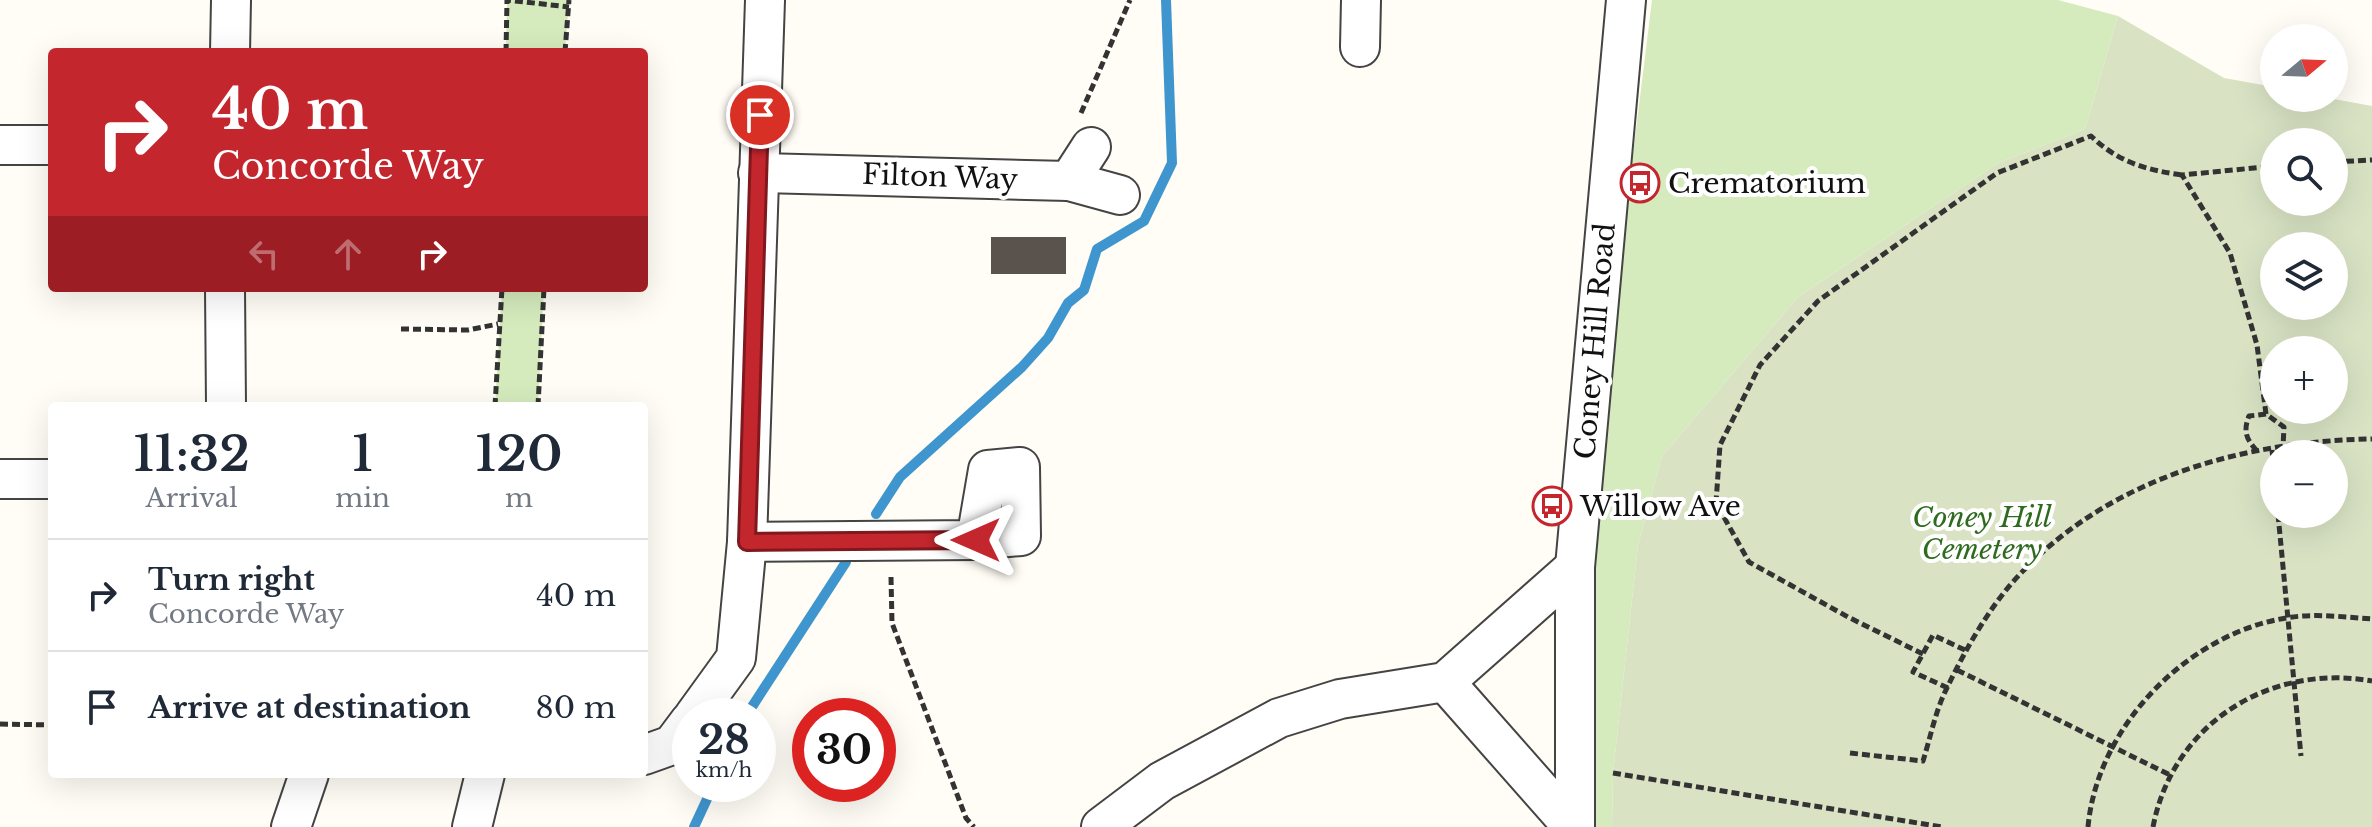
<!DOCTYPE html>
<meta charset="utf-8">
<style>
body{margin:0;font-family:"Libre Baskerville",serif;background:#f6f6f7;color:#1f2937;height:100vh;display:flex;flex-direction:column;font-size:30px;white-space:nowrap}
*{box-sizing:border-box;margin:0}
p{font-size:26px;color:#747a83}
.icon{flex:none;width:44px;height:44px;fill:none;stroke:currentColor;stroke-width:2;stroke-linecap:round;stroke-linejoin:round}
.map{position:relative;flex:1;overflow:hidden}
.panel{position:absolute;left:48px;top:402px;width:600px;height:376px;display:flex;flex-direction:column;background:#fff;border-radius:8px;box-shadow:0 8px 32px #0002}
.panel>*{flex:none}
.hud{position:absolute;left:48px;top:48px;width:600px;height:244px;border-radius:8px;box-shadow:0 8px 32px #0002;background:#c4262e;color:#fff;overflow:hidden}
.needle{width:52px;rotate:71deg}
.tools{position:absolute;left:2260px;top:24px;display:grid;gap:16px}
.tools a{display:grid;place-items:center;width:88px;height:88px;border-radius:50%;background:#fff;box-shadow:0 8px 32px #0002;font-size:40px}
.speed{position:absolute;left:672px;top:698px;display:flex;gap:16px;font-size:40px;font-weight:700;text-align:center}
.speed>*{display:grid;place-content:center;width:104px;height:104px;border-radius:50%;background:#fff;box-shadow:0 8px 32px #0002;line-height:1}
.speed small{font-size:20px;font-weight:400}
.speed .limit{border:12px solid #d22;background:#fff;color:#111}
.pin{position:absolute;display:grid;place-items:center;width:68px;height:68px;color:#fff;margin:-34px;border:4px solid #fff;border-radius:50%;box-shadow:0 2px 8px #0007}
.me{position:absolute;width:88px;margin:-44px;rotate:270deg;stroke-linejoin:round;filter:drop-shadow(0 0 6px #0008)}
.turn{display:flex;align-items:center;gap:28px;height:168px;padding:0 32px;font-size:36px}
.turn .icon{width:104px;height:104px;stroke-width:2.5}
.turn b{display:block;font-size:56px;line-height:68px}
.lanes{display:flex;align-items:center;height:76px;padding:0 32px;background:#0003;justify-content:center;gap:40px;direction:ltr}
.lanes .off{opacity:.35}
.eta{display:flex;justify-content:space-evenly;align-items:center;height:136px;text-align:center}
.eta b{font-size:48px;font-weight:600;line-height:56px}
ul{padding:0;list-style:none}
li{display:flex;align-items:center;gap:24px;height:112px;padding:0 32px;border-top:2px solid #e0e1e3}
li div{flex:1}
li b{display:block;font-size:30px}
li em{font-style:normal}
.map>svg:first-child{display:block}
</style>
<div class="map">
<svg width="2372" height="827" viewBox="0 0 2372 827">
<rect width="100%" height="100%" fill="#fffdf5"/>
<!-- green -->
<g fill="#d5ebbd">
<polygon points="507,0 569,0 565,52 506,52"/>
<polygon points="1652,0 2058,0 2118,16 2085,129 1998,163 1798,297 1662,456 1638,545 1613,773 1612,827 1591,827 1594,520 1618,276"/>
<polygon points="502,288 544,288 538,406 495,406"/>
</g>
<!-- cemetery -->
<path fill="#d9e3c4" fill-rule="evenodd" d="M2118 16 2224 78 2274 87V98H2328L2372 106V827H1612L1613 773 1638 545 1662 456 1798 297 1998 163 2085 129ZM2334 142V202H2274V142ZM2334 246V306H2274V246ZM2274 350H2334V410H2274ZM2274 454H2334V514H2274Z"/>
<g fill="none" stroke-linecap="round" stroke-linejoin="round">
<!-- stream -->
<g stroke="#3f96cf" stroke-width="10">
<polyline points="876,514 900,477 1022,367 1048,338 1068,303 1084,290 1097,249 1144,221 1172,163 1166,0"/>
<polyline points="746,716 846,562"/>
<polyline points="694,827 714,784"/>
</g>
</g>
<!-- building -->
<rect fill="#5a524d" x="991" y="237" width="75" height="37"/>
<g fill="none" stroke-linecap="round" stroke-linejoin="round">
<!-- street casing -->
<g stroke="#444" stroke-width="42">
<g id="street">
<polyline points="1360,47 1361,0"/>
<polyline points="230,52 231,0"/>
<polyline points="0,145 52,145"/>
<polyline points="758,173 1069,181 1120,195"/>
<polyline points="1069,181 1091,147"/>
<polyline points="225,288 226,406"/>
<polyline points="0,479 52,479"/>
<polyline points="747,542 976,540 1021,536 1020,467 988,470 976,540"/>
<polyline points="1445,682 1573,827"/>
<polyline points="694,716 736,658 747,542 765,0"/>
<polyline points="644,755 672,745 690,721"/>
<polyline points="291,827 309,774"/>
<polyline points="472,827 485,774"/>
<polyline points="1101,827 1162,781 1279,718 1340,699 1445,682 1575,567"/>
<polyline points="1575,827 1575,567 1626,0"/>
</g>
</g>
<!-- path -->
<g stroke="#333" stroke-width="5" stroke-dasharray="8 4" stroke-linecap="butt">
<polyline points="506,52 507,0 569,7"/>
<polyline points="565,52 569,0"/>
<polyline points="1081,113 1130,0"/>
<polyline points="2334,162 2372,160"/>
<polyline points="401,329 468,330 498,324"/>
<polyline points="495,406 502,288"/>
<polyline points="538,406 544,288"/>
<polyline points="2266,414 2257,345 2230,253 2182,175 2274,166"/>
<polyline points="2272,450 2274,468"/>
<path d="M2257 451C2246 439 2243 431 2249 416L2266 414 2284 427 2283 447"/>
<polyline points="2278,514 2301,756"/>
<polyline points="891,577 892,623 966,818 974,827"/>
<path d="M1923 654 1848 617 1749 562 1716 503 1720 445 1760 365 1818 301 1997 173 2091 136C2118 162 2146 170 2182 175"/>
<polyline points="1957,670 2170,775"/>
<polyline points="1948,688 1913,672 1933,635 1967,651"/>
<polyline points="0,724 52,725"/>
<path d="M1850 753 1923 761C1930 739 1935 713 1945 692 1965 650 1991 603 2024 570 2114 477 2245 441 2372 439"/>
<polyline points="1613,773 1942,827"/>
<path d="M2088 827C2097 727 2187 634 2286 618 2314 613 2344 617 2372 619"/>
<path d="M2153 827C2173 723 2270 663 2372 681"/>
</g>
<!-- street -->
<use href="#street" stroke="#fff" stroke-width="38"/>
</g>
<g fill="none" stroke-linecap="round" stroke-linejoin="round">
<!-- route casing -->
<g stroke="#7f191e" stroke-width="20">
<polyline id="route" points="760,115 747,542 976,540"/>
</g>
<!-- route -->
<use href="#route" stroke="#c4262e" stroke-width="14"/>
</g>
<!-- icons -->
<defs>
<g id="bus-ring" transform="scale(2)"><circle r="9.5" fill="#fff" stroke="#c4262e" stroke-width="1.5"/><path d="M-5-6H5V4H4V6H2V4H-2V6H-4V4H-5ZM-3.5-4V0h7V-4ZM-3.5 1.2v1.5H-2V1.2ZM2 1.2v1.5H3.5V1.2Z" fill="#c4262e"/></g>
</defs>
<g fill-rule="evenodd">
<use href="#bus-ring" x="1640" y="183"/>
<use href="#bus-ring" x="1552" y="506"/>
</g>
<g text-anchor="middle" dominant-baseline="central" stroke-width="8" stroke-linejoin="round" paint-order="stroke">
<!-- street labels -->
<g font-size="28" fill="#111" stroke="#fff">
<text transform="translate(940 177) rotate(2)">Filton Way</text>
<text transform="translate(1595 341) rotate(-85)">Coney Hill Road</text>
</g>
<!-- poi labels -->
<g font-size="28" fill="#111" stroke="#fff" text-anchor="start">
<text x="1668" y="183">Crematorium</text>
<text x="1580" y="506">Willow Ave</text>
</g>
<!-- park labels -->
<g font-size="28" font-style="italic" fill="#2f6b1f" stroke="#fff">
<text x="1982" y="517">Coney Hill<tspan x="1982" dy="32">Cemetery</tspan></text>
</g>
</g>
</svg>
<div class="tools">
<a><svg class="needle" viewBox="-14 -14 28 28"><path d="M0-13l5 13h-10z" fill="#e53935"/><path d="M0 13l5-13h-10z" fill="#747a83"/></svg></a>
<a><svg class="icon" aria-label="search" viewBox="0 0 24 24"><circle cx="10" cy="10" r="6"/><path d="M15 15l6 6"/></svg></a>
<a><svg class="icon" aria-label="layers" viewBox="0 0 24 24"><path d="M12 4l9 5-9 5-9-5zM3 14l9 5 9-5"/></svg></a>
<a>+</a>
<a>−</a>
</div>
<div class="speed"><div>28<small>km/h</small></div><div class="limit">30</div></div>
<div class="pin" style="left:760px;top:115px;background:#d93025"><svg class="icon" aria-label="arrive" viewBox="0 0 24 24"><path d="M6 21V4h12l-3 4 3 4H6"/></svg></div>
<svg class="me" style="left:976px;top:540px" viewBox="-20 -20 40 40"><path d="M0-17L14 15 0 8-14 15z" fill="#c4262e" stroke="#fff" stroke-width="4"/></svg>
<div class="hud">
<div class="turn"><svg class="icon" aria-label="right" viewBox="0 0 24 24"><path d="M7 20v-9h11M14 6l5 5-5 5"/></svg><div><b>40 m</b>Concorde Way</div></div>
<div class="lanes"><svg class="icon off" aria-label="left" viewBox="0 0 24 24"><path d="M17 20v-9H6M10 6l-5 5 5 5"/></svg><svg class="icon off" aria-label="ahead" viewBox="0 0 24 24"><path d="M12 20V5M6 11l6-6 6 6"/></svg><svg class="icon" aria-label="right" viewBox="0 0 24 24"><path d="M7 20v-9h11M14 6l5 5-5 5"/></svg></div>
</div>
<section class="panel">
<div class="eta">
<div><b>11:32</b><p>Arrival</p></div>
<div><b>1</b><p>min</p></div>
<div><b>120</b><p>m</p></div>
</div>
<ul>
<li><svg class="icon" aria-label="right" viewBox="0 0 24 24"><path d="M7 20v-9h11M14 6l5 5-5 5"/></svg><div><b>Turn right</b><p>Concorde Way</p></div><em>40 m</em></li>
<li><svg class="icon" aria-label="arrive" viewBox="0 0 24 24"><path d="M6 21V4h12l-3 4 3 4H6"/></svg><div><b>Arrive at destination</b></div><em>80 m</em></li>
</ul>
</section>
</div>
